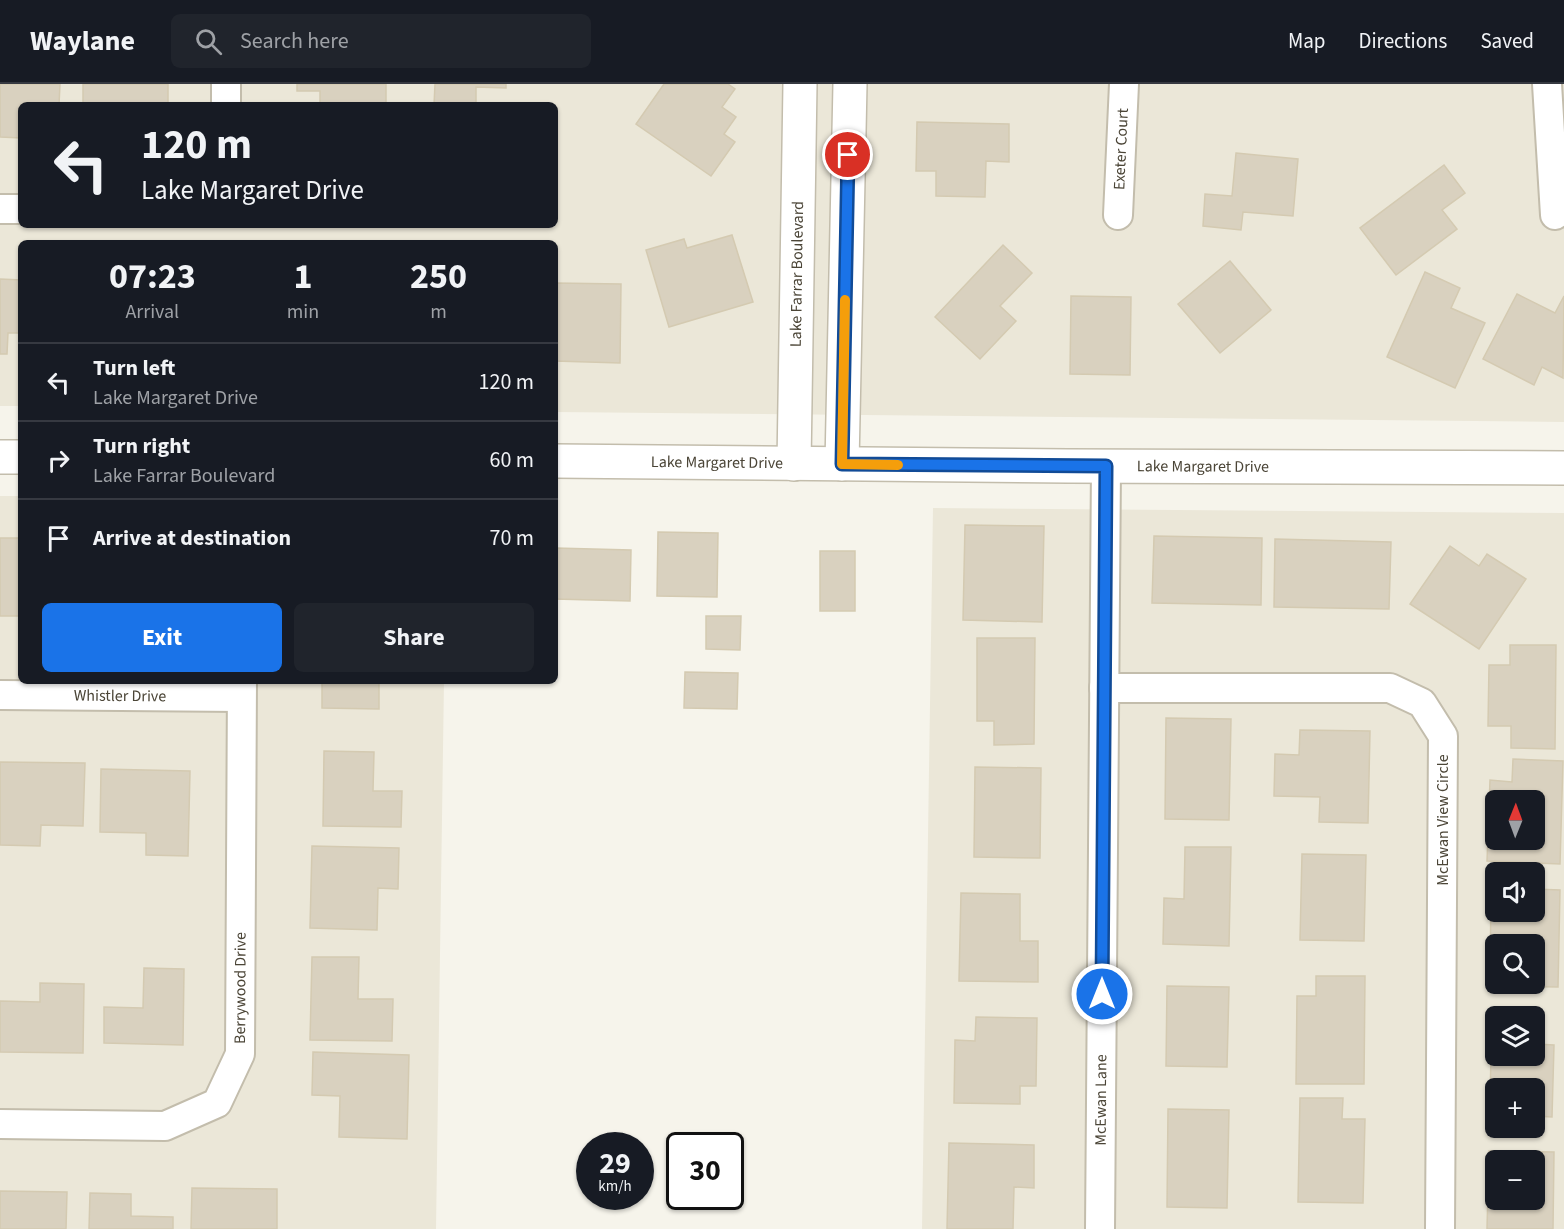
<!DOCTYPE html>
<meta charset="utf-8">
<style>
body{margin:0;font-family:"Source Sans 3",sans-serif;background:#20242c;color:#f1f3f6;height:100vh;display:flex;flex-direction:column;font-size:22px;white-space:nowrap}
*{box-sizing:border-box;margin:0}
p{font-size:20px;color:#9ea1a6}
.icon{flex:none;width:33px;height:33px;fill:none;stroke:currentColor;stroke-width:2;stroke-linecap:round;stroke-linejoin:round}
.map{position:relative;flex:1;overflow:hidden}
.panel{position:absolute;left:18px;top:156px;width:540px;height:444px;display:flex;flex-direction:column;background:#171b24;border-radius:9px;box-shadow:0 2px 4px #0004}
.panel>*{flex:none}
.guide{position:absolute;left:18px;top:18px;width:540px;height:126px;border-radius:9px;box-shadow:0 2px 4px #0004;background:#171b24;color:#f1f3f6;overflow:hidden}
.needle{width:39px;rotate:1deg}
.controls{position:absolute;left:1485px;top:706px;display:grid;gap:12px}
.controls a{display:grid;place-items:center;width:60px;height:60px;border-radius:9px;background:#171b24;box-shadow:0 2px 4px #0004;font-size:30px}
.speed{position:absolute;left:576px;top:1048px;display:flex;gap:12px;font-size:30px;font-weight:700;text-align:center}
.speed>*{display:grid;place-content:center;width:78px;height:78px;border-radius:50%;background:#171b24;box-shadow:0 2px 4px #0004;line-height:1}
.speed small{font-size:15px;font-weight:400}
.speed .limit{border:3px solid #111;border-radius:9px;background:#fff;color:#111}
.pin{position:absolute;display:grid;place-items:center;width:51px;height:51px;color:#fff;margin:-26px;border:3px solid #fff;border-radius:50%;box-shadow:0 2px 6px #0007}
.me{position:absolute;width:66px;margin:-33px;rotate:0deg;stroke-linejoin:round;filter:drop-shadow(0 0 4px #0008)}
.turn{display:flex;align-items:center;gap:21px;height:126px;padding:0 24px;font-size:27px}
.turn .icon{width:78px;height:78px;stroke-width:2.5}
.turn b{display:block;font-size:42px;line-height:51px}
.eta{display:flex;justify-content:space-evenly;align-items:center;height:102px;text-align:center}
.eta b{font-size:36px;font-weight:700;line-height:42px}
.button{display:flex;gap:12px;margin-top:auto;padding:12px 24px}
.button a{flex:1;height:69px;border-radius:9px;background:#1a73e8;color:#fff;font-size:24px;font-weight:700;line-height:69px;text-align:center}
.button a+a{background:#20242c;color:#f1f3f6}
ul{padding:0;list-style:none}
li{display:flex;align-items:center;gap:18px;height:78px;padding:0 24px;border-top:2px solid #363941}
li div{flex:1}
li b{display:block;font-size:22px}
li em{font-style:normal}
header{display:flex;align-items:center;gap:36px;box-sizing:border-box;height:84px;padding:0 30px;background:#171b24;border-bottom:2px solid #363941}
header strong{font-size:28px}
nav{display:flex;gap:33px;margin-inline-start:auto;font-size:21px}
.search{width:420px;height:54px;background:#20242c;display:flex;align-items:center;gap:15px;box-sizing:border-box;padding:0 21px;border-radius:9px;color:#9ea1a6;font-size:22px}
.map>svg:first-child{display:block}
</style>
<header>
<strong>Waylane</strong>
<div class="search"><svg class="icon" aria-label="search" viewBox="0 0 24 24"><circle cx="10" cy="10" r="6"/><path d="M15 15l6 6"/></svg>Search here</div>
<nav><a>Map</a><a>Directions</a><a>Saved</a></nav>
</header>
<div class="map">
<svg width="1564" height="1145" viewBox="0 0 1564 1145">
<rect width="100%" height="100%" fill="#f6f4eb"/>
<!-- residential -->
<g fill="#ebe7d8" fill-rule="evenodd">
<path d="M0 0H1564V338L555 328V159H21V322H0ZM21 21H555V141H21Z"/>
<polygon points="0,412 21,412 21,597 444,597 436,1145 0,1145"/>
<path d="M933 424 1564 429V1145H922ZM1496 717H1534V756H1496ZM1496 789H1534V828H1496ZM1496 861H1534V900H1496ZM1496 933H1534V972H1496ZM1496 1005H1534V1044H1496ZM1496 1077H1534V1116H1496Z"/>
</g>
<!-- building -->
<g fill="#d9d1bf" stroke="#d4cab1" stroke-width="1.5" fill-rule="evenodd">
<polygon points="0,0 60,0 59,21 21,21 21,54 0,53"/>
<rect x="83" y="0" width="85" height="21"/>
<polygon points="297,0 386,0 386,21 320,21 320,7 297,7"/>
<polygon points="435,0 506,0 506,4 476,3 476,21 434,21"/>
<polygon points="664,0 728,0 735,5 722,23 736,33 724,50 735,58 711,92 636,40"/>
<polygon points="917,38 1009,40 1009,78 986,77 985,113 936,112 936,87 916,87"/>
<polygon points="1236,69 1298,75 1293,132 1243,128 1241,146 1203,142 1205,110 1232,112"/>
<polygon points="1444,81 1465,109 1442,126 1457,145 1396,191 1360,144"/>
<polygon points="732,151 753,218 669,243 646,166 684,155 687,164"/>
<polygon points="1003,161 1032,189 1000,222 1016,237 980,275 935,233"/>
<polygon points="1230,177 1271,226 1220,269 1178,220"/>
<polygon points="1425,188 1460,204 1451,224 1485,239 1455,304 1387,273"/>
<polygon points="0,195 21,196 21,249 8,249 7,270 0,270"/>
<polygon points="555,199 621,200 620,279 555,277"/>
<polygon points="1517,210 1555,229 1564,212 1563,294 1542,283 1534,301 1483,275"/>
<polygon points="1071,212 1131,213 1130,291 1070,290"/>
<polygon points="965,441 1044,442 1042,538 963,536"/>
<polygon points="658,448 718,449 717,513 657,512"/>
<polygon points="1154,452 1262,454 1261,521 1152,519"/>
<rect x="0" y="454" width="21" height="78"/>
<polygon points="1275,455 1391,458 1389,525 1274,523"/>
<polygon points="1450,462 1479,482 1487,470 1526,495 1479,565 1410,520"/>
<polygon points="555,464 631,466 630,517 555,515"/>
<rect x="820" y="467" width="35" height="60"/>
<polygon points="706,532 741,532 740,566 706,565"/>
<polygon points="977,554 1035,554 1034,660 994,661 994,637 977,637"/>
<polygon points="1510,561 1556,561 1555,665 1511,664 1511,642 1488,642 1489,581 1510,581"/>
<polygon points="685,588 738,589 737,625 684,624"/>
<polygon points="322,597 379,597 379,625 322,624"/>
<polygon points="1166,634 1231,635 1229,736 1165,735"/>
<polygon points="1300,646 1370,647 1368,739 1319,738 1320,713 1274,712 1275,670 1299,671"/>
<polygon points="324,667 374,668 373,707 402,707 401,743 323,742"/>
<path d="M1513 675 1563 677 1560 780 1487 777 1490 696 1512 698ZM1496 717H1534V756H1496Z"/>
<polygon points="0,678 85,679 83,742 41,741 40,762 0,761"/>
<polygon points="975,683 1041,684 1040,774 974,773"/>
<polygon points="101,685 190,687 188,772 146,771 146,749 100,748"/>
<polygon points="312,762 399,764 398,805 378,804 377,846 310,844"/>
<polygon points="1185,763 1231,763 1229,862 1163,860 1164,814 1184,815"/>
<polygon points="1302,770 1366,771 1364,857 1300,856"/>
<path d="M1491 804 1496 805V828H1534V805L1560 806 1558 903 1490 902ZM1496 861H1534V900H1496Z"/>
<polygon points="961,809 1020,810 1020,857 1038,857 1038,898 959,897"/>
<polygon points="312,873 359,873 358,915 393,915 392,957 310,956"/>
<polygon points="144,884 184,885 183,961 104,959 104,923 143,924"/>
<polygon points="1316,892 1365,892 1364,1000 1296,1000 1297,912 1316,912"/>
<polygon points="40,899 84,900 83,969 0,968 0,917 40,918"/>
<polygon points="1167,902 1229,903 1227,983 1166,982"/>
<polygon points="976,933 1037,934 1036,1002 1020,1002 1020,1020 954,1019 955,956 975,957"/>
<polygon points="1492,936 1496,936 1496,972 1534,972 1534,937 1535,960 1554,961 1552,1033 1534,1032 1534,1005 1496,1005 1496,1044 1533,1044 1532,1052 1489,1050"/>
<polygon points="313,968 409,971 407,1055 339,1053 340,1012 312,1011"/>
<polygon points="1300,1014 1343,1014 1342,1035 1365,1035 1363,1119 1298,1118"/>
<polygon points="1168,1025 1229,1026 1227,1124 1167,1123"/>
<polygon points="949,1059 1034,1061 1034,1104 1014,1103 1013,1145 947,1145"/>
<path d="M1489 1067 1554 1068 1553 1145H1487ZM1496 1077H1534V1116H1496Z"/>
<polygon points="192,1104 277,1105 277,1145 191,1145"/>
<polygon points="0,1107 67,1108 66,1145 0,1145"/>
<polygon points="90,1109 131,1110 131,1132 173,1133 173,1145 89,1145"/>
</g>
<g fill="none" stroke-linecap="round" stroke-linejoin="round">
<!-- minor casing -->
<g stroke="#c3bdac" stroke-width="32">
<g id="minor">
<polyline points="226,0 226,21"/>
<polyline points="1547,0 1555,131"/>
<polyline points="0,125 21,125"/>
<path id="s1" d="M1118 131 1124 0"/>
<polyline points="1104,604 1390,604 1422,619 1443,652 1440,1145"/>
<path id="s2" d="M0 611 241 613"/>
<path id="s3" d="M0 1040 165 1042 217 1019 240 970 242 597"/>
<path id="s4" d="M1100 1145 1106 382"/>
</g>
</g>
<!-- tertiary casing -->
<g stroke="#c3bdac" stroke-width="36">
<g id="tertiary">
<polyline points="0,373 21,373"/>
<path id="s5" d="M555 377 1068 382 1564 384"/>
<path id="s6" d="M794 380 800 0"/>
<polyline points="842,380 850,0"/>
</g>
</g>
<!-- minor -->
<use href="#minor" stroke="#fff" stroke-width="28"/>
<!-- tertiary -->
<use href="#tertiary" stroke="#fff" stroke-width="33"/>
</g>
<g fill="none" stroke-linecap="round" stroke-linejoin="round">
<!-- route casing -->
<g stroke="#114b97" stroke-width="15">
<polyline id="route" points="848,71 842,380 1106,382 1102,910"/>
</g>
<!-- route -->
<use href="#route" stroke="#1a73e8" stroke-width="10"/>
<!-- slow -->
<polyline stroke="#f59e0b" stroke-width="10" points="845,216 842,380 898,381"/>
</g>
<g text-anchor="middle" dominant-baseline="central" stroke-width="6" stroke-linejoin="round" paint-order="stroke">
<!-- street labels -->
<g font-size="16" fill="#4b4537" stroke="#fff">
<text stroke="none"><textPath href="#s1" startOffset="66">Exeter Court</textPath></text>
<text stroke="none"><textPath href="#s6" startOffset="190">Lake Farrar Boulevard</textPath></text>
<text stroke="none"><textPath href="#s5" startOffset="162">Lake Margaret Drive</textPath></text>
<text stroke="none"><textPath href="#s5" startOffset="648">Lake Margaret Drive</textPath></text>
<text stroke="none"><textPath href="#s2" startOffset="120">Whistler Drive</textPath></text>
<text transform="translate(1443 736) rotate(-90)">McEwan View Circle</text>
<text stroke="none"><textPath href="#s3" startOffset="342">Berrywood Drive</textPath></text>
<text stroke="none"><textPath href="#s4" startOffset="129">McEwan Lane</textPath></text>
</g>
</g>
</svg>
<div class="controls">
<a><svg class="needle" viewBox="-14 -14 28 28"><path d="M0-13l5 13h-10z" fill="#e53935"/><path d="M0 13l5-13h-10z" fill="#9ea1a6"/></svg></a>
<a><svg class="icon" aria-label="sound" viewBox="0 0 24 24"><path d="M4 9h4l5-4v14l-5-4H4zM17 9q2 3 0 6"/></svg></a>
<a><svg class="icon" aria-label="search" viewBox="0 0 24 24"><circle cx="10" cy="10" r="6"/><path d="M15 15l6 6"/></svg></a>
<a><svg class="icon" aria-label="layers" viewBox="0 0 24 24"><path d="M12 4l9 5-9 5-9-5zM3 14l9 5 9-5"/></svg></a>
<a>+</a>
<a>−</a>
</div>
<div class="speed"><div>29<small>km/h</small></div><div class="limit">30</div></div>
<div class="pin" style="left:848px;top:71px;background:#d93025"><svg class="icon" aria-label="arrive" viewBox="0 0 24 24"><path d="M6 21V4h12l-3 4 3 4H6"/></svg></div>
<svg class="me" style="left:1102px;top:910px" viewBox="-20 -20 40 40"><circle r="17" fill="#1a73e8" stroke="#fff" stroke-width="3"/><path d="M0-11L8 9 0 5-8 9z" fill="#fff"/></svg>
<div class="guide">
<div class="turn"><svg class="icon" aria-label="left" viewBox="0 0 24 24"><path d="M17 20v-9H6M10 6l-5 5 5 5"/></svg><div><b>120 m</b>Lake Margaret Drive</div></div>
</div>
<section class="panel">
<div class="eta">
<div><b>07:23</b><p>Arrival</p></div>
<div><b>1</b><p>min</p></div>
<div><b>250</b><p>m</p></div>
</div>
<ul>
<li><svg class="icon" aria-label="left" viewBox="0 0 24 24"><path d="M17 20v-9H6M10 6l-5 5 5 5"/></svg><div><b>Turn left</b><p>Lake Margaret Drive</p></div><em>120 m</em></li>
<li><svg class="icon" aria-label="right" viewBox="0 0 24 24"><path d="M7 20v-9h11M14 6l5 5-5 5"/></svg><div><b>Turn right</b><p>Lake Farrar Boulevard</p></div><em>60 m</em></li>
<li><svg class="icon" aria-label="arrive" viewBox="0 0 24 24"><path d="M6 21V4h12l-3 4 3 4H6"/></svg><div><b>Arrive at destination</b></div><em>70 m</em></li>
</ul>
<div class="button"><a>Exit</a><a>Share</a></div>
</section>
</div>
